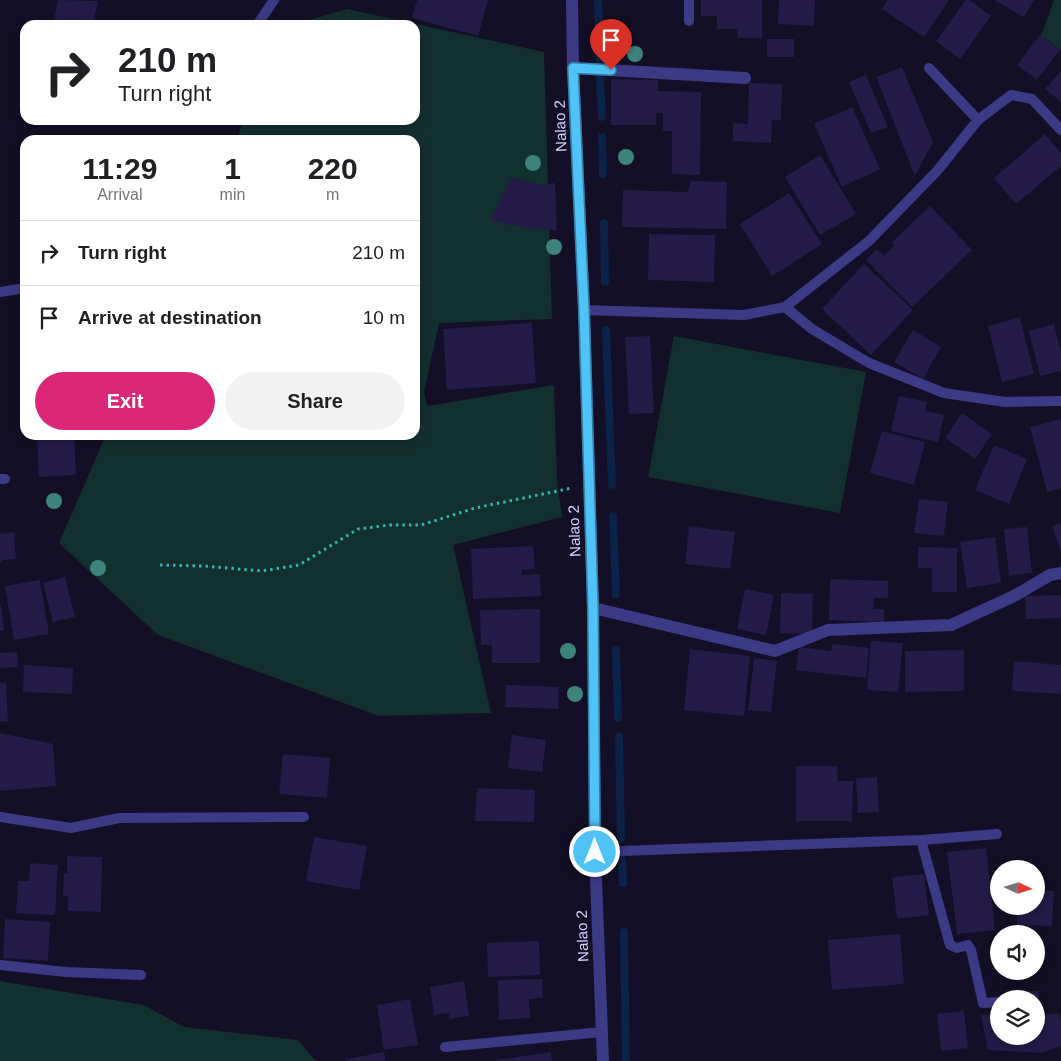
<!DOCTYPE html>
<style>
body{margin:0;font-family:Arial,sans-serif;background:#f2f2f2;color:#202124;height:100vh;display:flex;flex-direction:column;font-size:19px;white-space:nowrap}
*{box-sizing:border-box;margin:0}
p{font-size:16px;color:#757577}
.icon{flex:none;width:28px;height:28px;fill:none;stroke:currentColor;stroke-width:2;stroke-linecap:round;stroke-linejoin:round}
.map{position:relative;flex:1;overflow:hidden}
.drawer{position:absolute;left:20px;top:135px;width:400px;height:305px;display:flex;flex-direction:column;background:#fff;border-radius:15px;box-shadow:0 2px 12px #0003}
.drawer>*{flex:none}
.guide{position:absolute;left:20px;top:20px;width:400px;height:105px;border-radius:15px;box-shadow:0 2px 12px #0003;background:#fff;color:#202124;overflow:hidden}
.needle{width:32px;rotate:94deg}
.controls{position:absolute;left:990px;top:860px;display:grid;gap:10px}
.controls a{display:grid;place-items:center;width:55px;height:55px;border-radius:50%;background:#fff;box-shadow:0 2px 12px #0003;font-size:25px}
.pin{position:absolute;display:grid;place-items:center;width:42px;height:42px;color:#fff;margin:-51px -21px;border-radius:50% 50% 50% 0;rotate:-45deg;box-shadow:0 0 5px #0007}
.pin .icon{rotate:45deg}
.me{position:absolute;width:55px;margin:-28px;rotate:0deg;stroke-linejoin:round;filter:drop-shadow(0 0 4px #0008)}
.turn{display:flex;align-items:center;gap:18px;height:105px;padding:0 15px;font-size:22px}
.turn .icon{width:65px;height:65px;stroke-width:2.5}
.turn b{display:block;font-size:35px;line-height:42px}
.eta{display:flex;justify-content:space-evenly;align-items:center;height:85px;text-align:center}
.eta b{font-size:30px;font-weight:700;line-height:35px}
.action{display:flex;gap:10px;margin-top:auto;padding:10px 15px}
.action a{flex:1;height:58px;border-radius:30px;background:#db2777;color:#fff;font-size:20px;font-weight:700;line-height:58px;text-align:center}
.action a+a{background:#f2f2f2;color:#202124}
ul{padding:0;list-style:none}
li{display:flex;align-items:center;gap:15px;height:65px;padding:0 15px;border-top:1px solid #e0e0e0}
li div{flex:1}
li b{display:block;font-size:19px}
li em{font-style:normal}
.map>svg:first-child{display:block}
</style>
<div class="map">
<svg width="1061" height="1061" viewBox="0 0 1061 1061">
<rect width="100%" height="100%" fill="#130f26"/>
<!-- grass -->
<g fill="#12302f">
<polygon points="1054,0 1061,0 1061,50 1040,35 1043,31"/>
<polygon points="347,9 544,52 552,319 439,323 424,392 427,406 554,385 557,480 562,517 453,545 491,713 379,716 158,635 59,543 106,435 415,435 415,140 236,140 244,120 415,120 415,25 293,25"/>
<polygon points="674,336 866,372 840,513 648,477"/>
<polygon points="0,981 144,1005 184,1027 298,1040 316,1061 0,1061"/>
</g>
<g fill="none" stroke-linecap="round" stroke-linejoin="round">
<!-- stream -->
<g stroke="#0c2248" stroke-width="8">
<polyline points="598,0 600,59"/>
<polyline points="600,79 602,117"/>
<polyline points="602,137 603,174"/>
<polyline points="604,223 605,282"/>
<polyline points="606,330 612,485"/>
<polyline points="613,516 616,594"/>
<polyline points="616,650 618,718"/>
<polyline points="619,737 621,839"/>
<polyline points="622,860 623,883"/>
<polyline points="624,932 626,1061"/>
</g>
</g>
<!-- building -->
<g fill="#241b47">
<polygon points="58,0 98,1 93,25 53,25"/>
<polygon points="417,0 488,0 478,36 412,18"/>
<polygon points="701,0 762,0 762,38 738,38 737,29 717,29 717,16 701,16"/>
<polygon points="779,0 815,0 814,26 778,24"/>
<polygon points="888,0 949,0 924,37 882,9"/>
<polygon points="966,0 970,0 991,16 960,59 936,41"/>
<polygon points="994,0 1034,0 1024,17"/>
<polygon points="1040,35 1060,50 1037,80 1017,65"/>
<rect x="767" y="39" width="27" height="18"/>
<polygon points="902,67 933,142 915,176 876,77"/>
<polygon points="1061,71 1061,102 1045,89"/>
<polygon points="866,75 888,127 871,133 849,82"/>
<polygon points="611,79 658,80 658,91 701,92 700,175 672,174 672,131 663,131 663,113 656,113 656,125 611,125"/>
<polygon points="749,83 782,84 781,120 772,120 771,143 733,141 733,123 748,124"/>
<polygon points="852,107 880,169 842,187 814,124"/>
<polygon points="1045,134 1061,153 1061,166 1016,204 994,178"/>
<polygon points="95,135 142,138 142,140 94,140"/>
<polygon points="820,155 856,214 820,235 785,177"/>
<polygon points="512,177 541,185 555,183 557,230 533,229 490,220"/>
<polygon points="691,181 727,182 726,229 622,227 623,190 688,192"/>
<polygon points="789,193 822,244 772,276 740,224"/>
<polygon points="930,206 972,250 912,307 866,260 877,249 884,256 895,245 892,242"/>
<polygon points="649,234 715,235 714,282 648,280"/>
<polygon points="864,264 913,310 871,355 822,309"/>
<polygon points="1020,317 1034,374 1002,382 988,326"/>
<polygon points="532,323 536,383 447,390 443,329"/>
<polygon points="1054,324 1061,352 1061,371 1040,376 1029,331"/>
<polygon points="913,330 941,347 923,379 894,362"/>
<polygon points="650,336 654,413 629,414 625,337"/>
<polygon points="899,396 927,402 925,411 944,415 938,442 891,431"/>
<polygon points="962,413 992,434 975,459 945,438"/>
<polygon points="1061,419 1061,488 1047,492 1030,427"/>
<polygon points="882,431 925,442 914,485 870,473"/>
<polygon points="74,435 76,475 39,477 37,436"/>
<polygon points="994,445 1027,459 1009,504 975,490"/>
<polygon points="919,499 948,502 944,536 914,533"/>
<polygon points="1061,523 1061,552 1052,526"/>
<polygon points="689,526 735,532 730,569 685,564"/>
<polygon points="1027,527 1032,573 1009,576 1004,529"/>
<polygon points="14,532 16,559 2,560 2,563 0,563 0,534"/>
<polygon points="995,537 1001,583 967,588 960,542"/>
<polygon points="533,546 535,569 521,570 522,575 540,574 541,596 473,599 471,549"/>
<polygon points="918,547 957,548 957,592 932,592 932,568 918,568"/>
<polygon points="65,577 75,617 53,622 43,583"/>
<polygon points="830,579 888,581 888,598 874,598 873,609 884,609 884,622 829,620"/>
<polygon points="40,580 49,634 14,640 5,586"/>
<polygon points="745,589 774,595 766,635 737,629"/>
<polygon points="781,593 813,594 812,634 780,633"/>
<polygon points="1061,595 1061,618 1026,619 1025,596"/>
<polygon points="0,605 1,605 4,631 0,631"/>
<polygon points="540,609 540,663 492,663 492,645 481,645 480,610"/>
<polygon points="871,641 903,643 898,692 867,690"/>
<polygon points="832,644 869,648 866,678 796,670 799,647 831,651"/>
<polygon points="690,649 750,656 744,716 684,710"/>
<polygon points="964,650 964,691 905,692 905,651"/>
<polygon points="17,652 18,667 0,668 0,653"/>
<polygon points="754,658 777,661 771,712 748,710"/>
<polygon points="1014,661 1061,665 1061,694 1012,691"/>
<polygon points="24,665 73,668 72,694 23,692"/>
<polygon points="6,682 8,721 0,722 0,683"/>
<polygon points="506,685 559,687 558,709 505,707"/>
<polygon points="0,733 53,744 56,786 0,791"/>
<polygon points="512,735 546,740 542,772 508,768"/>
<polygon points="283,754 330,758 327,798 279,794"/>
<polygon points="796,766 837,766 838,781 853,781 852,821 796,821"/>
<polygon points="877,777 879,812 858,813 856,778"/>
<polygon points="477,788 535,790 534,822 475,821"/>
<polygon points="314,837 367,846 359,890 306,881"/>
<polygon points="986,848 995,930 957,934 947,852"/>
<polygon points="67,856 102,857 101,912 68,911 68,896 63,896 64,873 67,873"/>
<polygon points="30,863 58,865 55,915 16,913 18,881 29,881"/>
<polygon points="924,874 929,915 897,919 892,877"/>
<polygon points="1036,890 1054,891 1052,926 1017,925 1018,906 1036,906"/>
<polygon points="5,919 50,922 48,961 3,958"/>
<polygon points="900,934 904,984 832,990 828,940"/>
<polygon points="539,941 540,975 488,977 487,943"/>
<polygon points="542,979 543,998 529,999 530,1018 499,1020 498,980"/>
<polygon points="464,981 469,1016 449,1019 449,1013 434,1015 430,987"/>
<polygon points="1038,991 1043,1015 1059,1013 1061,1020 1061,1046 1042,1053 988,1050 981,1015 999,1014 999,1036 1036,1036 1036,999 1010,999 1010,993"/>
<polygon points="410,999 418,1045 384,1050 377,1005"/>
<polygon points="964,1011 968,1048 941,1051 937,1014"/>
<polygon points="384,1052 385,1061 345,1061 347,1059"/>
<polygon points="551,1052 552,1061 496,1061 496,1060"/>
</g>
<g fill="none" stroke-linecap="round" stroke-linejoin="round">
<!-- path -->
<polyline stroke="#2fb8b0" stroke-width="3" stroke-dasharray="2.5 4" stroke-linecap="butt" points="160,565 204,566 262,571 299,565 358,529 390,525 421,525 475,508 572,488"/>
<!-- lane -->
<g stroke="#3d3a85" stroke-width="10">
<polyline points="689,0 689,21"/>
<polyline points="257,25 274,0"/>
<polyline points="929,68 978,120"/>
<polyline points="0,292 25,288"/>
<polyline points="785,307 812,329 869,363 944,393 1005,402 1061,401"/>
<polyline points="584,310 744,315 785,307 869,241 937,171 978,120 1011,95 1032,99 1061,130"/>
<polyline points="0,479 5,479"/>
<polyline points="0,817 71,828 119,818 304,817"/>
<polyline points="921,840 950,945 957,948 968,945 971,950 983,1003 999,1002"/>
<polyline points="595,852 921,840 997,834"/>
<polyline points="0,965 66,972 141,975"/>
<polyline points="445,1047 602,1032"/>
</g>
<!-- street -->
<g stroke="#3d3a85" stroke-width="12">
<polyline points="572,0 573,68 584,310 593,608 595,852 603,1061"/>
<polyline points="573,68 745,78"/>
<polyline points="593,608 775,651 828,630 951,625 1014,596 1050,575 1061,573"/>
</g>
</g>
<!-- trees -->
<g fill="#3d827b">
<circle cx="635" cy="54" r="8"/>
<circle cx="626" cy="157" r="8"/>
<circle cx="533" cy="163" r="8"/>
<circle cx="554" cy="247" r="8"/>
<circle cx="54" cy="501" r="8"/>
<circle cx="98" cy="568" r="8"/>
<circle cx="568" cy="651" r="8"/>
<circle cx="575" cy="694" r="8"/>
</g>
<g fill="none" stroke-linecap="round" stroke-linejoin="round">
<!-- route casing -->
<g stroke="#337fa1" stroke-width="12">
<polyline id="route" points="595,852 593,608 584,310 573,68 611,70"/>
</g>
<!-- route -->
<use href="#route" stroke="#4fc3f7" stroke-width="9"/>
</g>
<g text-anchor="middle" dominant-baseline="central" stroke-width="5" stroke-linejoin="round" paint-order="stroke">
<!-- street labels -->
<g font-size="15" fill="#d9d4ff" stroke="#130f26">
<text transform="translate(560 126) rotate(-92)">Nalao 2</text>
<text transform="translate(574 531) rotate(-92)">Nalao 2</text>
<text transform="translate(582 936) rotate(-92)">Nalao 2</text>
</g>
</g>
</svg>
<div class="controls">
<a><svg class="needle" viewBox="-14 -14 28 28"><path d="M0-13l5 13h-10z" fill="#e53935"/><path d="M0 13l5-13h-10z" fill="#757577"/></svg></a>
<a><svg class="icon" aria-label="sound" viewBox="0 0 24 24"><path d="M4 9h4l5-4v14l-5-4H4zM17 9q2 3 0 6"/></svg></a>
<a><svg class="icon" aria-label="layers" viewBox="0 0 24 24"><path d="M12 4l9 5-9 5-9-5zM3 14l9 5 9-5"/></svg></a>
</div>
<div class="pin" style="left:611px;top:70px;background:#d93025"><svg class="icon" aria-label="arrive" viewBox="0 0 24 24"><path d="M6 21V4h12l-3 4 3 4H6"/></svg></div>
<svg class="me" style="left:595px;top:852px" viewBox="-20 -20 40 40"><circle r="17" fill="#4fc3f7" stroke="#fff" stroke-width="3"/><path d="M0-11L8 9 0 5-8 9z" fill="#fff"/></svg>
<div class="guide">
<div class="turn"><svg class="icon" aria-label="right" viewBox="0 0 24 24"><path d="M7 20v-9h11M14 6l5 5-5 5"/></svg><div><b>210 m</b>Turn right</div></div>
</div>
<section class="drawer">
<div class="eta">
<div><b>11:29</b><p>Arrival</p></div>
<div><b>1</b><p>min</p></div>
<div><b>220</b><p>m</p></div>
</div>
<ul>
<li><svg class="icon" aria-label="right" viewBox="0 0 24 24"><path d="M7 20v-9h11M14 6l5 5-5 5"/></svg><div><b>Turn right</b></div><em>210 m</em></li>
<li><svg class="icon" aria-label="arrive" viewBox="0 0 24 24"><path d="M6 21V4h12l-3 4 3 4H6"/></svg><div><b>Arrive at destination</b></div><em>10 m</em></li>
</ul>
<div class="action"><a>Exit</a><a>Share</a></div>
</section>
</div>
